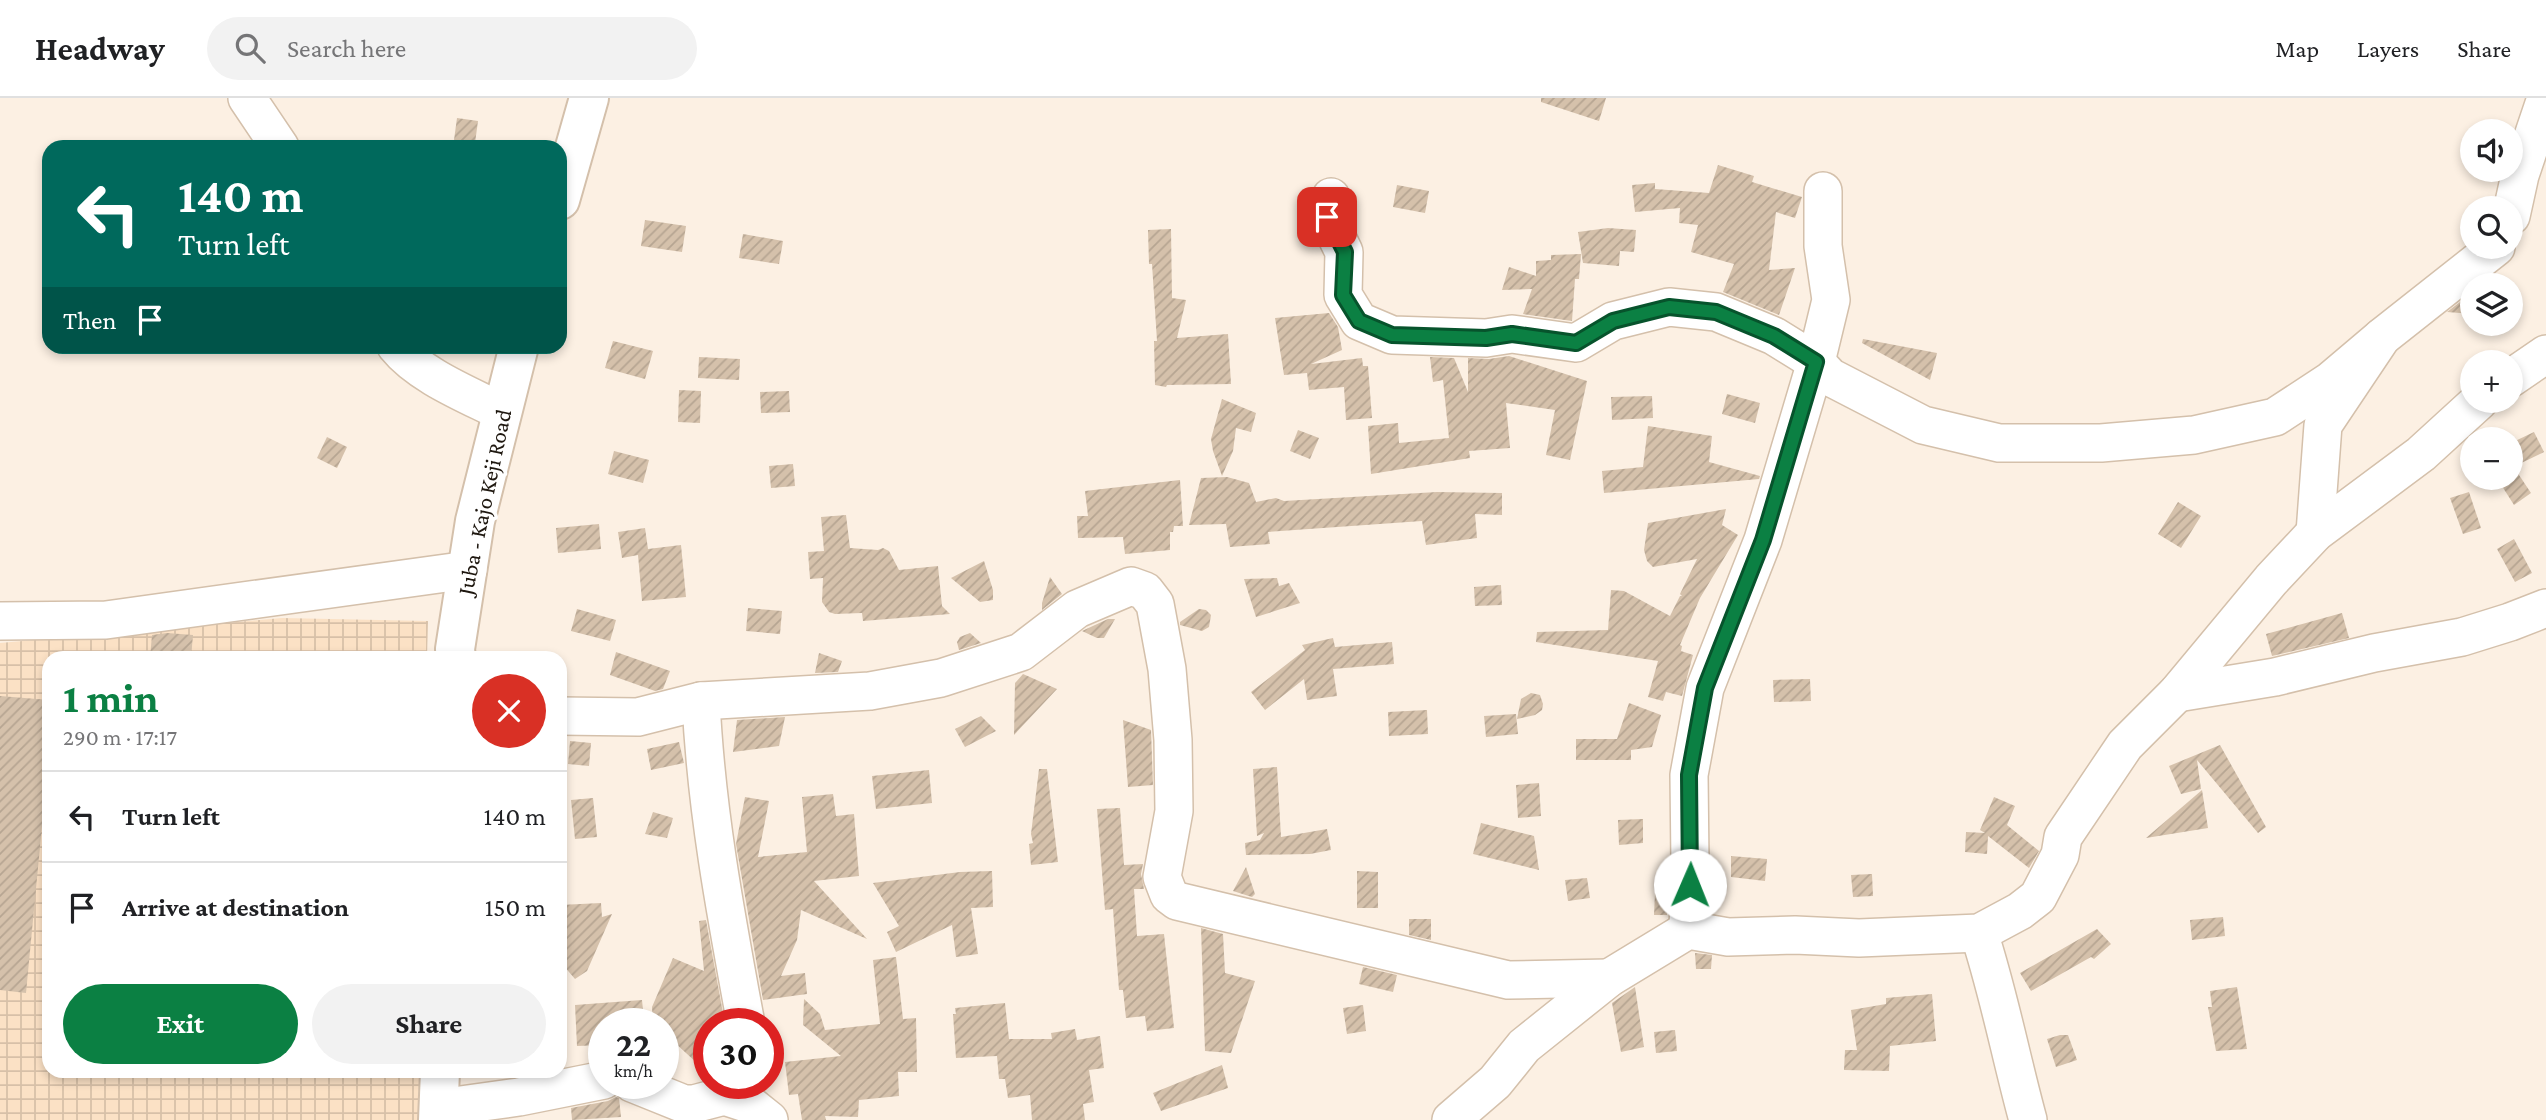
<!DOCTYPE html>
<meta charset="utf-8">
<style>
body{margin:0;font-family:"Crimson Pro",serif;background:#f2f2f2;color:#202124;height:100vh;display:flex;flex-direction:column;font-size:26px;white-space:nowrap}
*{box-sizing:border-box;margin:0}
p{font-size:23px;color:#757577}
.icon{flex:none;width:38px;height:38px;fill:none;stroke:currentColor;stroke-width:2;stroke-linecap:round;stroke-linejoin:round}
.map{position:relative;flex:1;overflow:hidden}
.drawer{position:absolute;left:42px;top:553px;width:525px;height:427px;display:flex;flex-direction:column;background:#fff;border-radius:21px;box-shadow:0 4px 10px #0003}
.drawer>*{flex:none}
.hud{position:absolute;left:42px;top:42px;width:525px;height:214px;border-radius:21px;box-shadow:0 4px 10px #0003;background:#00695c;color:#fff;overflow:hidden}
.fabs{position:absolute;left:2460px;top:21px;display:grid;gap:14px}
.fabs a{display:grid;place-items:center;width:63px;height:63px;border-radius:50%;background:#fff;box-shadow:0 4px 10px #0003;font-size:35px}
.speed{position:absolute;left:588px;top:910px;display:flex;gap:14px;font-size:35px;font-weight:700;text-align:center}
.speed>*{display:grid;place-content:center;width:91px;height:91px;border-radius:50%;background:#fff;box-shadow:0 4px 10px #0003;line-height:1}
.speed small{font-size:18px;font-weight:400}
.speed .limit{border:10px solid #d22;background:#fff;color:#111}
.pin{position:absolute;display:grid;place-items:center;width:60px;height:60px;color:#fff;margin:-30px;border-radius:14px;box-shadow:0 4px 10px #0006}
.me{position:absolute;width:77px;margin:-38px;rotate:1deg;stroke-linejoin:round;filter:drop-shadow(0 0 5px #0008)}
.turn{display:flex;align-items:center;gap:24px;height:147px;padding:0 21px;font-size:32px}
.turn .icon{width:91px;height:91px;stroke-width:2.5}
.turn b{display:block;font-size:49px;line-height:60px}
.then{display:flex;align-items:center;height:66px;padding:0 21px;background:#0003;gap:14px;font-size:26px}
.round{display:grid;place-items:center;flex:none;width:74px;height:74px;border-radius:37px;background:#f2f2f2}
.head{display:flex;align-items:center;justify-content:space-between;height:119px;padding:0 21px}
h1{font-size:42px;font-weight:700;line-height:52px;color:#0b8043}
.action{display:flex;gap:14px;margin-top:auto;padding:14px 21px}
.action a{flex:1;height:80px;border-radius:42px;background:#0b8043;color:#fff;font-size:28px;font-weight:700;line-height:80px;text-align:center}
.action a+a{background:#f2f2f2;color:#202124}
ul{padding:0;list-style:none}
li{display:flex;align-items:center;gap:21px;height:91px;padding:0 21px;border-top:2px solid #e0e0e0}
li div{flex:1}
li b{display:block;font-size:26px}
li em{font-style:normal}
header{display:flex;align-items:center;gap:42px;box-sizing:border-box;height:98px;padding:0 35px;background:#fff;border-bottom:2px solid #e0e0e0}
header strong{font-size:33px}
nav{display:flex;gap:38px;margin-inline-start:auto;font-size:24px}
.search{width:490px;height:63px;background:#f2f2f2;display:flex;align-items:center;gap:18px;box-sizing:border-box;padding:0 24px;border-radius:38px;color:#757577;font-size:26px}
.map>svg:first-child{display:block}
</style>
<header>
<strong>Headway</strong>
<div class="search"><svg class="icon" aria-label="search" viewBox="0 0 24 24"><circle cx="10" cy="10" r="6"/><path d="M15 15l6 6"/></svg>Search here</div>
<nav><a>Map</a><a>Layers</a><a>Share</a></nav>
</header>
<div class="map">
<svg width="2546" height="1022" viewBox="0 0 2546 1022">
<defs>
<pattern id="industrial-grid" width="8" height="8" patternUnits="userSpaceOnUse" patternTransform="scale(1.75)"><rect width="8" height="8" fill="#fbe1c5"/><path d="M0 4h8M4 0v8" fill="none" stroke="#d7c0a8"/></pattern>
<pattern id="building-hatch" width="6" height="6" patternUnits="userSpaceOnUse" patternTransform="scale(1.75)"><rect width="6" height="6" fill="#d5c1ab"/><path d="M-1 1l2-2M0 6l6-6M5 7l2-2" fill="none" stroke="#b6a592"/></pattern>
</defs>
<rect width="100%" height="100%" fill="#fcf0e3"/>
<!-- industrial -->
<polygon fill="url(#industrial-grid)" points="282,520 428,523 427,560 49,560 49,973 449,973 447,1022 0,1022 0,545"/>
<!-- building -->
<g fill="url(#building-hatch)">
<polygon points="1541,0 1606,0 1599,23 1541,4"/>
<polygon points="457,20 478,23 475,45 454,42"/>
<polygon points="1718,67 1754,78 1752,84 1802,99 1795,120 1776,114 1769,172 1795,170 1779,217 1723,194 1734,166 1691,154 1698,127 1679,125 1680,110 1635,114 1632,87 1655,85 1655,91 1709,95"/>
<polygon points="1397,87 1429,93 1425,115 1393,109"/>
<polygon points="645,122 686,128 682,154 641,148"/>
<polygon points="1608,130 1636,132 1634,154 1620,153 1619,168 1583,165 1578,134"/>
<polygon points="1171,131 1172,200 1186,202 1177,240 1228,236 1231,286 1167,287 1166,289 1155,287 1154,243 1157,243 1152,166 1149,166 1148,132"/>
<polygon points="743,136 783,143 779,166 739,160"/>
<polygon points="1581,156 1579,181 1575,181 1572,223 1523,216 1532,191 1502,192 1509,169 1536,178 1536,163 1551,162 1551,157"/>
<polygon points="2473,194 2473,216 2447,214"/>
<polygon points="1329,215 1338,229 1342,252 1311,266 1362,260 1363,268 1368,268 1372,320 1346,322 1344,289 1309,292 1307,275 1284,277 1275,220"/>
<polygon points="1863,241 1937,255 1930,282 1862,245"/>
<polygon points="613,243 653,253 645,281 605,270"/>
<polygon points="1509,258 1587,283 1570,362 1546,357 1555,312 1506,305 1510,350 1469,353 1470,360 1371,376 1368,328 1398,325 1399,345 1449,340 1443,282 1433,284 1430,259 1454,260 1468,294 1468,260 1489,261"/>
<polygon points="699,259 740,261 739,282 698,280"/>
<polygon points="679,292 701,293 700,325 678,324"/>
<polygon points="789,293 790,314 761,315 760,294"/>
<polygon points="1727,296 1760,305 1755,325 1722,316"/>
<polygon points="1652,298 1653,320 1612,322 1611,299"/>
<polygon points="1222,301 1256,315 1251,334 1236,330 1233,353 1222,378 1213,353 1211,341"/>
<polygon points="1648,328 1712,338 1709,364 1760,378 1759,381 1604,395 1602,373 1643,369"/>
<polygon points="1298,332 1319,340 1310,361 1290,353"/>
<polygon points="2534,334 2544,354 2511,370 2511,345"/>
<polygon points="327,339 347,349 337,370 317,360"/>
<polygon points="614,353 649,362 643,385 608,376"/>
<polygon points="793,366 795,388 771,390 769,368"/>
<polygon points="2517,374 2531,395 2514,407 2500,385"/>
<polygon points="1227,379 1249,385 1256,404 1276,400 1284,403 1437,394 1502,395 1502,417 1475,416 1477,440 1426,447 1422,423 1268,434 1270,446 1230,449 1226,426 1189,427 1201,380"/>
<polygon points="1180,382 1183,428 1174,428 1173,434 1170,434 1170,452 1125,456 1123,439 1078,440 1077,418 1088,418 1085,393"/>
<polygon points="2469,394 2481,430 2463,436 2450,400"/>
<polygon points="2178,404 2201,418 2181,450 2158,436"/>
<polygon points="1726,411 1722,427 1738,437 1700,500 1680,547 1682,548 1681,553 1693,557 1682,598 1666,594 1663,603 1648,599 1658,563 1536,544 1537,534 1608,532 1611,492 1624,493 1670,518 1680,498 1682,498 1680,496 1697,461 1653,469 1647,463 1644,452 1648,425"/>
<polygon points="846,417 850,450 878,452 883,450 889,453 899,472 938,468 942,508 950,516 863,523 862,515 835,516 829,514 822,504 823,480 810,481 808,454 824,453 821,419"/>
<polygon points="599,426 601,451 558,455 556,430"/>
<polygon points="645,430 648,451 681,447 686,499 642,503 638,457 622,460 618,434"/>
<polygon points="2514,441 2532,475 2515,484 2497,451"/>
<polygon points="984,463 993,492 993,502 980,504 951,480"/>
<polygon points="1050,479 1062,496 1042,512 1042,505"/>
<polygon points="1277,480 1279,488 1289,485 1300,505 1256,519 1244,481"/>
<polygon points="1501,487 1502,507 1475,508 1474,489"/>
<polygon points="748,510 782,513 780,536 746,533"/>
<polygon points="577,511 616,522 610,543 571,533"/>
<polygon points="1199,511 1206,512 1211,517 1209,529 1202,533 1180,527 1180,524"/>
<polygon points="2342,515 2349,540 2272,558 2266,536"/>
<polygon points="1108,521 1115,521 1104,540 1097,540 1082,533"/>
<polygon points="167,535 193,537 191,560 150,560 152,537"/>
<polygon points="970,535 981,545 959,552 957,544 960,539"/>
<polygon points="1333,540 1335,549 1392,544 1394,566 1333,571 1337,598 1307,602 1304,581 1265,612 1251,594 1305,552 1302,547"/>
<polygon points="616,554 670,573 663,591 655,593 610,577"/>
<polygon points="819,555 842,563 838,574 815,575"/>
<polygon points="1023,576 1057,591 1014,637 1015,585"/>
<polygon points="1810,581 1811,603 1774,604 1773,582"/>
<polygon points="1531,595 1540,597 1543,606 1542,612 1535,617 1517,621 1521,601"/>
<polygon points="0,598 49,602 49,655 26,895 0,892"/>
<polygon points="1629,605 1661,617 1652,649 1631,652 1631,662 1576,662 1576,641 1617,641"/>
<polygon points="1427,612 1428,636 1389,638 1388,614"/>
<polygon points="1516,616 1518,636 1486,639 1484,618"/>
<polygon points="981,618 996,633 965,649 955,631"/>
<polygon points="785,619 779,648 733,654 737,622"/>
<polygon points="1123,622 1151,632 1153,687 1128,689"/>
<polygon points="570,643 591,645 589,668 568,666"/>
<polygon points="679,644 684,665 651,672 647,651"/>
<polygon points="2220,647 2266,729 2258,735 2197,662 2201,691 2181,696 2169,668"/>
<polygon points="1277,669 1281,739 1327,731 1331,752 1310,756 1246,757 1245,745 1260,742 1264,735 1257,738 1253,671"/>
<polygon points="1039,671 1047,671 1058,764 1031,767 1029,746 1033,745 1031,736"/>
<polygon points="929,672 932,705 876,711 872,678"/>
<polygon points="1539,685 1541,718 1518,720 1516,687"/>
<polygon points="2202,692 2208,730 2146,740"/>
<polygon points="833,696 836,718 854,716 859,778 814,783 867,841 801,812 797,842 781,878 805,875 807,896 763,902 736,746 745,699 769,703 758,759 807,754 802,699"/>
<polygon points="1994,699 2015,708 2007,727 2039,753 2029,770 1988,738 1987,756 1965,754 1966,734 1985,735 1980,732"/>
<polygon points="593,700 597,739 575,741 571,702"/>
<polygon points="1120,710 1124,767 1143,766 1141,776 1144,791 1134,791 1137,838 1164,836 1174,930 1147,933 1145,918 1126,920 1123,892 1119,892 1113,811 1105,812 1097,711"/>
<polygon points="653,714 673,720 667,740 645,736"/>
<polygon points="1643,721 1643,745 1619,747 1618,722"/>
<polygon points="1481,725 1534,738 1539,772 1473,756"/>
<polygon points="1731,758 1767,761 1765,783 1731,779"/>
<polygon points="1246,769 1255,796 1252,799 1233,793"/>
<polygon points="992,773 993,809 971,810 978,856 956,859 952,827 896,854 887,834 899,828 873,785 960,774"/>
<polygon points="1357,773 1378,774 1378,810 1357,810"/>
<polygon points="1872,776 1873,798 1853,799 1851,777"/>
<polygon points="1587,780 1590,800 1568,803 1565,782"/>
<polygon points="1655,795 1668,795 1667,817 1654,817"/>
<polygon points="601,805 602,819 612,816 587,873 575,881 563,867 563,849 560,849 560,807"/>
<polygon points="2223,819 2225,838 2192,842 2190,822"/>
<polygon points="1409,821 1431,821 1431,842 1409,837"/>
<polygon points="706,822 725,926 709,926 709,976 663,934 663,926 653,926 652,909 673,860 704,873 699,823"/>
<polygon points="1201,830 1223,836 1225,875 1255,883 1231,955 1205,953"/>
<polygon points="2097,831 2111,846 2094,861 2091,859 2031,893 2020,875"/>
<polygon points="1695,855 1712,857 1711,871 1696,871"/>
<polygon points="896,859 903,921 916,920 917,974 898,974 899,998 859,1002 858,1019 825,1018 826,1022 802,1022 798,996 789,997 785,964 841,958 803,927 804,901 820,916 825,932 880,926 873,862"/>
<polygon points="1363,869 1397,877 1393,894 1359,886"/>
<polygon points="1635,889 1644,949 1621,954 1612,905"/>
<polygon points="2237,889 2247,951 2216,953 2208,909 2212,909 2210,893"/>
<polygon points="1932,896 1936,943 1890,948 1889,973 1844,972 1845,952 1857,952 1851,912 1886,906 1886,900"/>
<polygon points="642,902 644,922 602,926 603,947 577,948 575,907"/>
<polygon points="1005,905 1009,941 1052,941 1051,935 1075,931 1077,942 1100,938 1104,970 1089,972 1094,1004 1083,1006 1085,1022 1032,1022 1030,997 1008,1000 1005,981 999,981 997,958 956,960 953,916 956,916 955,910"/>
<polygon points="1363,907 1366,933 1347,936 1343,910"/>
<polygon points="1675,932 1677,953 1656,955 1654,934"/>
<polygon points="2060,937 2068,937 2077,962 2056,969 2047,941"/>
<polygon points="1222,967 1228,990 1161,1013 1153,995"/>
<polygon points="616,999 619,1000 621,1019 572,1022 571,1010 608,1003"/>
</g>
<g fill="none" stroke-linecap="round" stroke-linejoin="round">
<!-- minor casing -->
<g stroke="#d4c0ab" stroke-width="40">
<g id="minor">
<polyline points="247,0 280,49"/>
<polyline points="1331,99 1327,119 1344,154 1343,197 1359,223 1392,237 1486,240 1512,236 1576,245 1613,223 1669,209 1716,214 1774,238 1816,264 1831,202 1823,148 1823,93"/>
<polyline points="2511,118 2520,77 2546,0"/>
<path d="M396 248C420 278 469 297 502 314"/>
<polyline points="2511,280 2546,256"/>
<polyline points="2315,435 2323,327 2382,239 2496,149"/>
<polyline points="0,523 106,522 468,472"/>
<polyline points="2177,595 2275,579 2374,555 2462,539 2510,524 2546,510"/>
<path d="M701 603C706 712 726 818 746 926"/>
<polyline points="560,618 638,619 701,603 870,593 941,580 1021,554 1077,511 1131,488 1145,493 1155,506 1167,571 1173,642 1174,713 1162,779 1169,797 1177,803 1508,882 1609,880"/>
<polyline points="1688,832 1690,765 1689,677 1705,590 1763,442 1816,264 1830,279 1923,327 1999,345 2101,345 2194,337 2275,319 2330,283 2382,239"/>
<path d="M1979 835C1999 896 2011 960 2028 1022"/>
<polyline points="632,985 684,1006 694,1006 724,998 749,1006 769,1022"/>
<polyline points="439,1010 519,999 604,982"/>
<polyline points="1451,1022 1495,984 1524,948 1609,880 1688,832 1728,839 1795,837 1859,840 1979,835 2020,813 2038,799 2060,757 2063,739 2125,647 2177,595 2271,482 2315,435 2421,356 2479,303"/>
</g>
</g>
<!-- major casing -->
<g stroke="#d4c0ab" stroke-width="42">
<g id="major">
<polyline points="560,102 589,0"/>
<polyline points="456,560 455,551 475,423 519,248"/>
<polyline points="438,1022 440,973"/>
</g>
</g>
<!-- minor -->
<use href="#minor" stroke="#fff" stroke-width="37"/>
<!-- major -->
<use href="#major" stroke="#fff" stroke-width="38"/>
</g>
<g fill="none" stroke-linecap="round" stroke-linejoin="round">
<!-- route casing -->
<g stroke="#07532c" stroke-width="18">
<polyline id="route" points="1327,119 1345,154 1343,197 1359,223 1392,237 1486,240 1512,236 1576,245 1613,223 1669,209 1716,214 1774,238 1816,264 1763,442 1705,590 1689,677 1690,787"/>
</g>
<!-- route -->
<use href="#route" stroke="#0b8043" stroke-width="12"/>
</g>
<g text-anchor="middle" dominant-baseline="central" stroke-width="7" stroke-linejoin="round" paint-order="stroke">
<!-- street labels -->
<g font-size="23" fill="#1f1810" stroke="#fff">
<text transform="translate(484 404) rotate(-78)">Juba - Kajo Keji Road</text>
</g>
</g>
</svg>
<div class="fabs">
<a><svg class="icon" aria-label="sound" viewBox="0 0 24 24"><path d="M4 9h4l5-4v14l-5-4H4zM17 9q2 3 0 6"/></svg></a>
<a><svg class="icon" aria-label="search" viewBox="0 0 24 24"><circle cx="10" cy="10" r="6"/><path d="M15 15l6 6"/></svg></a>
<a><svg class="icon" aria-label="layers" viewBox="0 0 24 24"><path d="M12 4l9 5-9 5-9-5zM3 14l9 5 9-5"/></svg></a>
<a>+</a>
<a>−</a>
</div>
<div class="speed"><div>22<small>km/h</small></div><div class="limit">30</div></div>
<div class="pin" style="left:1327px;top:119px;background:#d93025"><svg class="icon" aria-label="arrive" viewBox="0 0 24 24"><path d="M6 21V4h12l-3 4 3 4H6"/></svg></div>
<svg class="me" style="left:1690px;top:787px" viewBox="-20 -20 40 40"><circle r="19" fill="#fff"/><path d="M0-13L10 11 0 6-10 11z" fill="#0b8043"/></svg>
<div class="hud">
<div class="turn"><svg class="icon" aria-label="left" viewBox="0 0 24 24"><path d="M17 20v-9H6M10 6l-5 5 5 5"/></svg><div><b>140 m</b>Turn left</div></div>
<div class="then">Then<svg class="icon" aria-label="arrive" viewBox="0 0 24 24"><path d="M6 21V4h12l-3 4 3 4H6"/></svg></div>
</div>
<section class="drawer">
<div class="head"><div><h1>1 min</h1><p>290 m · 17:17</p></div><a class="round" style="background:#d93025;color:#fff"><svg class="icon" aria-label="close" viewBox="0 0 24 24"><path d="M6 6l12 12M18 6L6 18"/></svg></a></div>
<ul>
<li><svg class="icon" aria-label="left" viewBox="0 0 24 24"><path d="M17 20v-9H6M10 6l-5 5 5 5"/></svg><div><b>Turn left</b></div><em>140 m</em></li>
<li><svg class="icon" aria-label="arrive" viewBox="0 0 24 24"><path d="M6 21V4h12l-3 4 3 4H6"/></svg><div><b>Arrive at destination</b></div><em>150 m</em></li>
</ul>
<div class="action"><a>Exit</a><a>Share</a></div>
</section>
</div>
